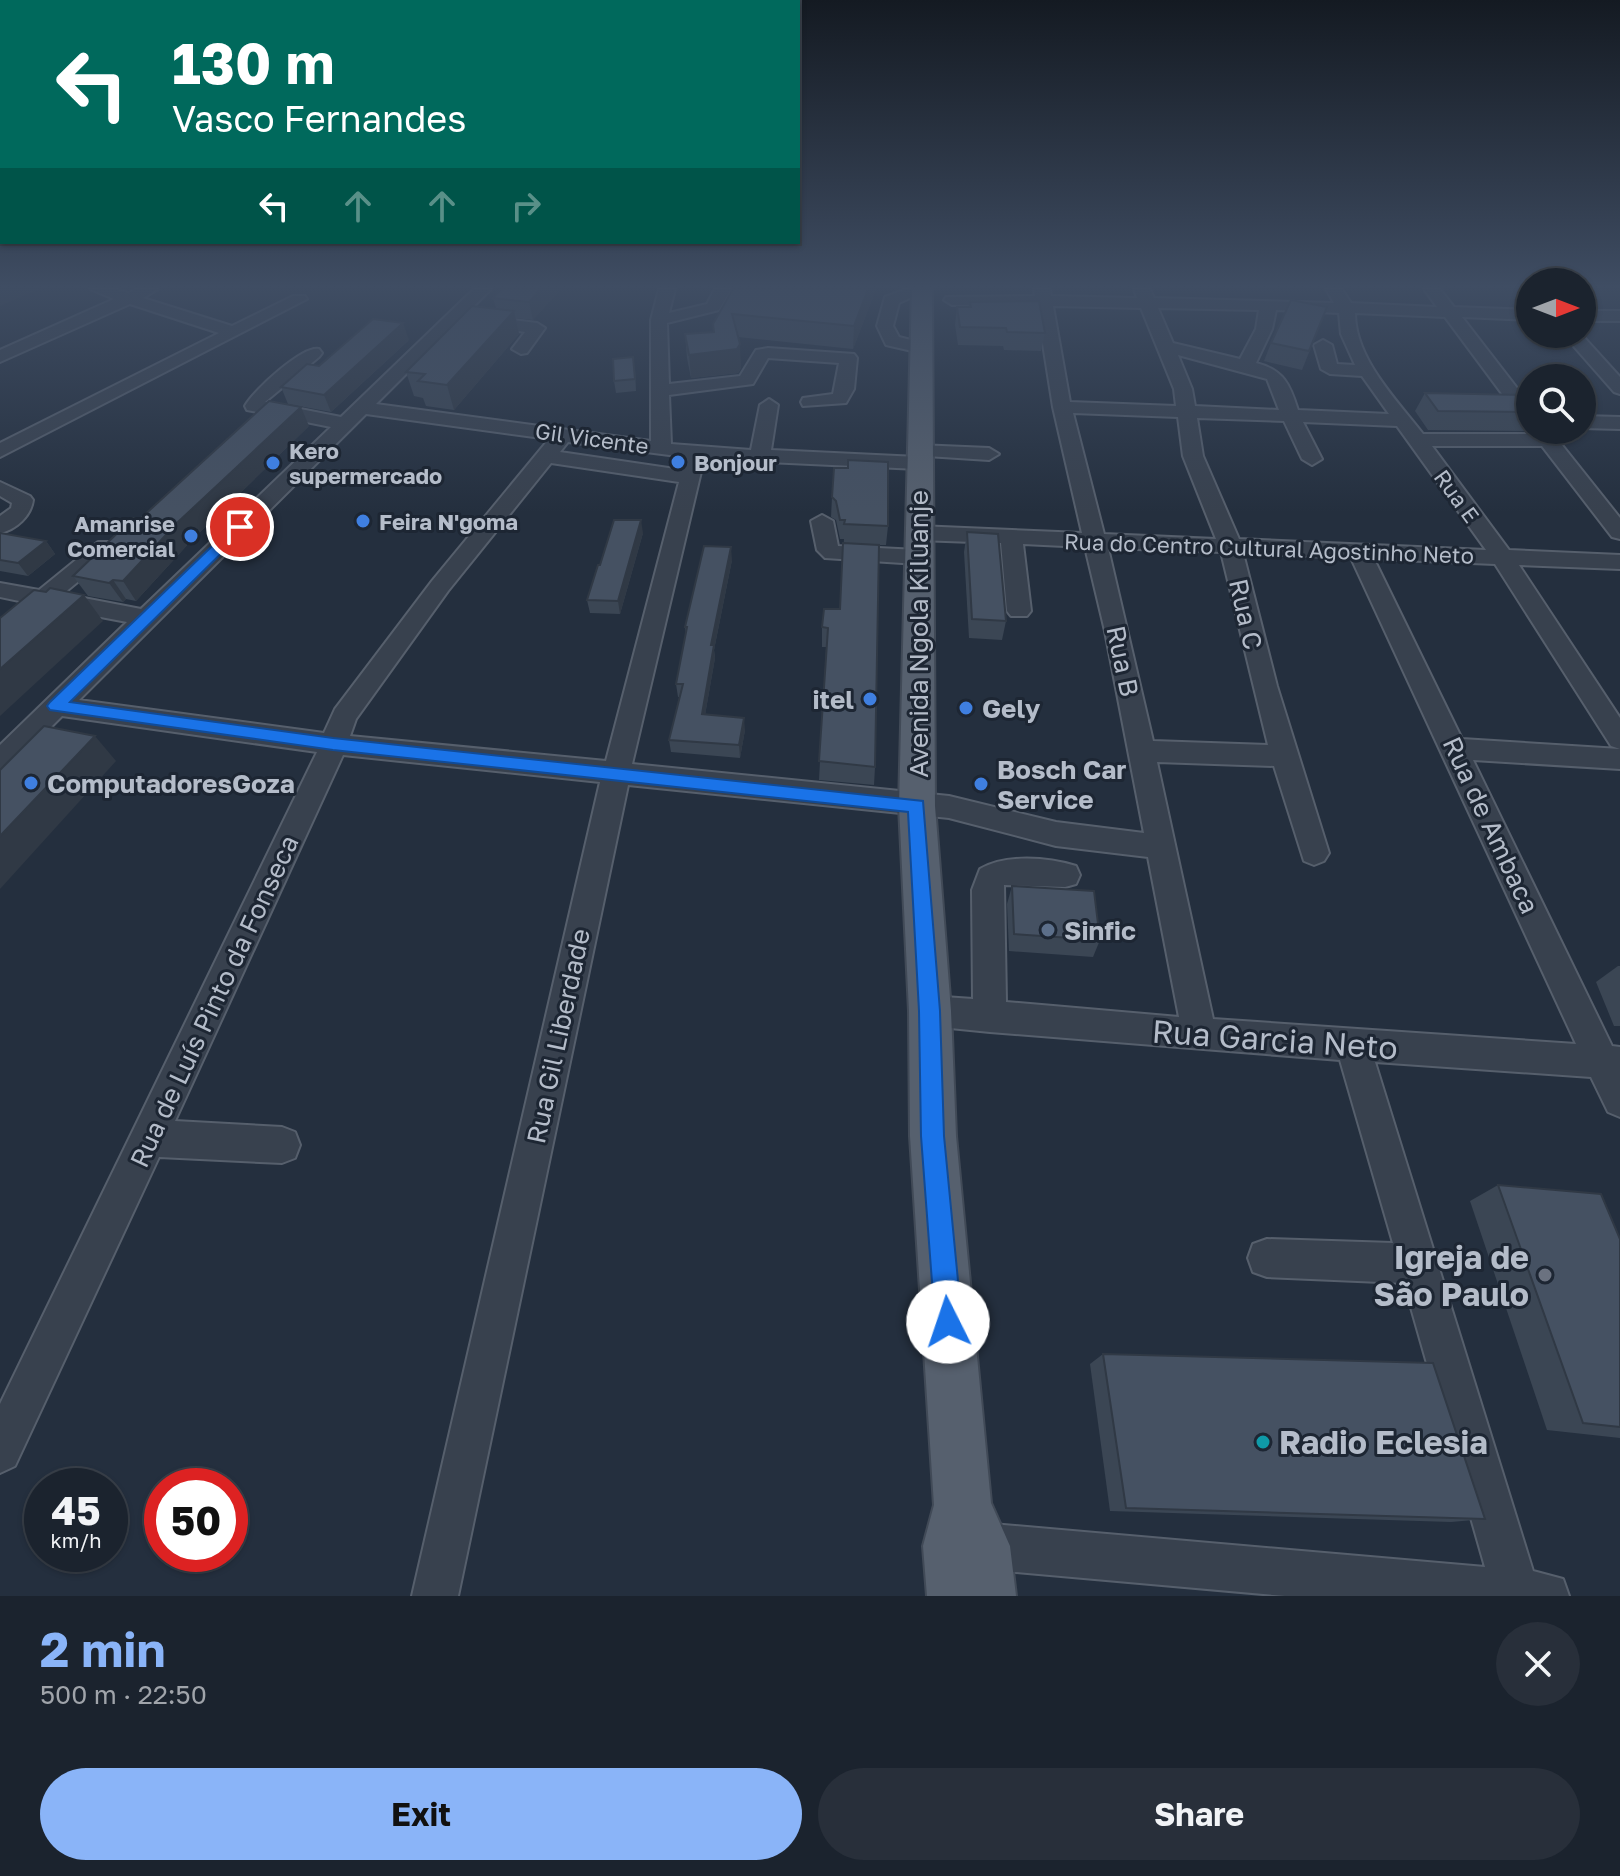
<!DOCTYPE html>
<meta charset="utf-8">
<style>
body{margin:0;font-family:"Golos Text",sans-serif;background:#282f3a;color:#f1f3f6;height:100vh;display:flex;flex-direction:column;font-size:30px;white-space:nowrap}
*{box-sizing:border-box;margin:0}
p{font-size:26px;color:#a0a4aa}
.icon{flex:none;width:44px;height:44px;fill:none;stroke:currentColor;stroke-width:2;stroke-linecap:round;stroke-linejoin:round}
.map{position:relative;height:1596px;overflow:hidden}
.sheet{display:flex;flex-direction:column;background:#1b232e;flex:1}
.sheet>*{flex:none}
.banner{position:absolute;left:0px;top:0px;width:800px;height:244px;box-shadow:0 2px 6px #0004,0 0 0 2px #39404a;background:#00695c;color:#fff;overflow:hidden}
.needle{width:52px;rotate:90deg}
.fabs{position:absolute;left:1516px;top:268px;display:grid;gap:16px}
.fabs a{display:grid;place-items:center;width:80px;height:80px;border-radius:50%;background:#1b232e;box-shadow:0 2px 6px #0004,0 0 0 2px #39404a;font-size:40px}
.speed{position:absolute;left:24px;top:1468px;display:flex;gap:16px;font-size:40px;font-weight:700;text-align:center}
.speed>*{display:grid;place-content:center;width:104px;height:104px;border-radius:50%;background:#1b232e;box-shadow:0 2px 6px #0004,0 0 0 2px #39404a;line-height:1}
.speed small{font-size:20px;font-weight:400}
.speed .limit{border:12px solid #d22;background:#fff;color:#111}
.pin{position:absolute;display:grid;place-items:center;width:68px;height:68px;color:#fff;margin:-34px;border:4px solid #fff;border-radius:50%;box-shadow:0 2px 8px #0007}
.me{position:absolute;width:88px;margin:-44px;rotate:356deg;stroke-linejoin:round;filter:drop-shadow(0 0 6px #0008)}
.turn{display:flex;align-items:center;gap:28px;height:168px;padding:0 40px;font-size:36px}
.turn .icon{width:104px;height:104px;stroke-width:2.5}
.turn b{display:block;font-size:56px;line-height:68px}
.lanes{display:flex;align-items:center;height:76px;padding:0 40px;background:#0003;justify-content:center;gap:40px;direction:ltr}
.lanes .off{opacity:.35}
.round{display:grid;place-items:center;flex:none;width:84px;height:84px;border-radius:42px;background:#282f3a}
.overview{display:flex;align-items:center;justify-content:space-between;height:136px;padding:0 40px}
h1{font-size:48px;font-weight:700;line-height:60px;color:#8ab4f8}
.cta{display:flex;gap:16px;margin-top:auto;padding:16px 40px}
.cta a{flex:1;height:92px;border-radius:48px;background:#8ab4f8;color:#111;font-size:32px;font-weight:700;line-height:92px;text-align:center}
.cta a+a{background:#282f3a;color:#f1f3f6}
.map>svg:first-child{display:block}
</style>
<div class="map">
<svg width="1620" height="1596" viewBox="0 0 1620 1596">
<rect width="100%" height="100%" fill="#242f3e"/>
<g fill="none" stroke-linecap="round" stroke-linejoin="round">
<!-- minor casing -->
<g stroke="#565f6c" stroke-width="4">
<g id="minor">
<polygon points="90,289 114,289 128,293 137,289 158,289 143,298 232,326 293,296 305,296 307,299 0,457 0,443 219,333 130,304 0,362 0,350 114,299"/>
<path d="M474 289H491L376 404 651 441V320L659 289H675L669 313 707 304 715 289H731L719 310 667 323 669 384 740 376 756 350 768 348 854 354 857 358 854 389 846 403 803 406 801 402 803 398 833 394 839 363 768 358 753 384 669 395 671 444 751 450 760 405 769 399 778 405 771 450 918 457 928 463 918 469 704 459 632 764 949 796 1056 822 1144 833 1105 631 1085 547 1023 544 1031 611 1027 616H1011L1007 611 1001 543 918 540 907 533 918 526 1082 533 1053 407 1037 306 952 305 944 300 946 297 1035 296 1034 289H1050L1051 296 1137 298 1134 289H1150L1154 298 1334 303 1326 289H1342L1351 303 1437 307 1424 289H1440L1454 307 1530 310V320L1462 317 1530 405V424L1523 422 1445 317 1355 313C1355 359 1397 400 1423 434H1533L1530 430H1550L1620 518V539L1612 537 1542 446H1432L1509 550 1620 555V569L1519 565 1620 718V769L1473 760 1612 1046 1620 1047V1117L1608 1112 1591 1077 1375 1062 1533 1571 1563 1579 1569 1596H1285L981 1569 965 1562 958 1546 965 1530 981 1523 1485 1567 1404 1283 1267 1277 1253 1272 1248 1258 1253 1244 1267 1239 1393 1243 1340 1060 990 1032 930 1026 918 1022 913 1011 918 1000 930 996 973 999 972 890 980 869C1005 854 1048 857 1076 866L1080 875 1076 884 1065 887 1004 885 1006 1002 1179 1017 1148 857 1056 846 949 818 628 785 458 1596H412L600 782 343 755 175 1121 282 1127 295 1132 300 1145 295 1158 282 1163 159 1157 15 1466 0 1473V1404L317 752 62 716 10 768 0 771V745L127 622 48 607 9 640 0 642V621L24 602 0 597V583L39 590 98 542H114L117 547 114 552 63 594 141 609 331 427 247 410 245 406C253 391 303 345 319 349L322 353 319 357 265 402 341 417ZM1053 306 1141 308 1174 389 1176 406 1070 402ZM1158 308 1259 310 1256 329 1240 359 1173 343ZM1276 310 1339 313 1341 334 1355 365 1337 364 1332 345 1323 340 1314 345 1321 369 1330 374 1362 376 1389 414 1298 410C1290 385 1284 370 1256 363L1272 329ZM1178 355 1267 379 1279 410 1195 406 1192 389ZM1073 413 1178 417 1183 456 1216 539 1104 534ZM366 414 549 439 432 581 335 709 324 733 79 700ZM1197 418 1284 421 1302 459 1312 465 1322 459 1303 422 1397 426 1486 550 1239 539 1203 456ZM568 442 685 457 682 470 560 452ZM551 463 679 482 606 761 350 736 356 719 448 591ZM1108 548 1221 552 1268 745 1153 741ZM1243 553 1351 558 1576 1044 1213 1019 1157 762 1274 766 1304 861 1314 865 1324 861 1329 853 1277 686ZM1374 559 1495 564 1611 746 1620 749 1462 739Z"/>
<polygon points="907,289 930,289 899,303 893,326 899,337 927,344 930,348 927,352 921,353 886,345 877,326 885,297"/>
<rect x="1582" y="311" width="38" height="10"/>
<polygon points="481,316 537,323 545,328 527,353 521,354 512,349 525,332 475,325 473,321"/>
<polygon points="1563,334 1581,334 1620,377 1620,394 1614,392"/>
<polygon points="1582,416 1620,417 1620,429 1582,428"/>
<polygon points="918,445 989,448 999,454 989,460 911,455 908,451 911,447"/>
<path d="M0 482 30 496 33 500C31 516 16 530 0 533V516L11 508 12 503 0 496Z"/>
<polygon points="822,515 833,521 838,546 918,550 926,552 929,557 926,562 918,564 825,558 817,550 811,521"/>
</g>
</g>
<!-- major casing -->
<g stroke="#414a57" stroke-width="4">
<polygon id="major" points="912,289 932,289 935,806 951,1011 956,1136 991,1503 1010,1546 1016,1596 927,1596 923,1546 934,1505 910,1136 909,1011 899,806"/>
</g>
<!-- minor -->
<use href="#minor" fill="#38414e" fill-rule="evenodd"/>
<!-- major -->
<use href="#major" fill="#56606e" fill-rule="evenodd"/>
</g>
<!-- wall -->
<g fill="#3b4654">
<polygon points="502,289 561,289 533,320 516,318 519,334 454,410 426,406 423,398 414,396 406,372 496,308 493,298"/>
<polygon points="733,289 876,289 853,349 738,337 741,368 738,373 691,378 687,358 685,334 713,332 713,324"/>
<polygon points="970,302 1045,333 1041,351 1004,350 1003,346 958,345 955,325 957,307 969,307"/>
<polygon points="1327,307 1302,370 1264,361 1271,343"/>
<polygon points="409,340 331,412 288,404 281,387 319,366"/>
<polygon points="635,369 636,391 616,393 614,381"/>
<polygon points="1425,393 1530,402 1530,426 1527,431 1428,430 1415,411"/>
<polygon points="309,426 190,542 136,601 126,599 123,602 88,596 73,576 141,518"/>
<polygon points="832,497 888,526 886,545 879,545 875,767 874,785 819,780 826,647 822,647 822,627 840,609 844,539 840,539 836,520 831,517"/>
<polygon points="967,532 1006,621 1002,640 969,638 964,552"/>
<polygon points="0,533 46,541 55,554 28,576 0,571"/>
<polygon points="643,533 620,614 590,613 587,600"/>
<polygon points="732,560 714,650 715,658 705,715 745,730 740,758 671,752 669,740 680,697 678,697 676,684 686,635 685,627"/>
<polygon points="1012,886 1100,940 1093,957 1009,951 1007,904"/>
<polygon points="1618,966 1620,966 1620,1026 1614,1026 1596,982"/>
<polygon points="1498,1185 1620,1239 1620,1438 1547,1430 1470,1201"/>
<polygon points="1103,1354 1485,1519 1451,1522 1110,1511 1090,1364"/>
</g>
<!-- shaded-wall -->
<g fill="#303945">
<polygon points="0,289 39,289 0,306"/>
<polygon points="541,289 561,289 533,320 529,302"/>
<polygon points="868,289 876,289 853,349 854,326"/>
<polygon points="514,311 519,334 454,410 447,385"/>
<polygon points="403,323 409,340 331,412 324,395"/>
<polygon points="740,344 741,368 738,373 691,378 689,355"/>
<polygon points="301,407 309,426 190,542 136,601 123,581 178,522"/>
<polygon points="641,520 643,533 620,614 618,601"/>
<polygon points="46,541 55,554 28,576 18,563"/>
<polygon points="731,547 732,560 714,650 715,658 703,727 702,714 711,645"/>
<polygon points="113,580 126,599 123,602 109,583"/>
<polygon points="84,595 103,621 0,716 0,669"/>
<polygon points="744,718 745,730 740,758 739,745"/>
<polygon points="95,736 116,761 0,889 0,836"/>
</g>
<!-- building -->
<g fill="#455162" stroke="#303945" stroke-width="2">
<polygon points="502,289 541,289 529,302 493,298"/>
<polygon points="733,289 868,289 854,326 732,314 740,344 737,349 689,355 685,334 714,332 713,324"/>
<polygon points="1291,300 1327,307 1309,351 1271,343"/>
<polygon points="1039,301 1045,333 1007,332 1006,328 960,327 957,307 971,307 970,302"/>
<polygon points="472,306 514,311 447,385 418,381 425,374 406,372"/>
<polygon points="373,319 403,323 324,395 281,387 307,364 319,366"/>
<polygon points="633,357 635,379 614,381 613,359"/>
<polygon points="1425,393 1524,395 1530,402 1530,412 1438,411"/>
<polygon points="269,401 301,407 178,522 123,581 113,580 109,583 73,576 133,518 141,518"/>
<polygon points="848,460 888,462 888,526 844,524 845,520 840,520 836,501 832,497 834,468 848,468"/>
<polygon points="614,520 641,520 618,601 587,600 598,565 600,565"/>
<polygon points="967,532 998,534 1006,621 972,619"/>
<polygon points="0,533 46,541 18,563 0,560"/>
<polygon points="843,543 879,545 875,767 819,761 828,628 822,627 824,609 840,609"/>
<polygon points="704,546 731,547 711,645 714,645 702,714 744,718 739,745 669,740 683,684 676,684 687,627 685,627"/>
<polygon points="50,588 84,595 0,669 0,618 34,590 46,592"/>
<polygon points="44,726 95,736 0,836 0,770"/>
<polygon points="1012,886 1094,891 1100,940 1014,934"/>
<polygon points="1498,1185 1601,1194 1620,1239 1620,1427 1583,1423"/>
<polygon points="1103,1354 1433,1363 1485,1519 1126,1508"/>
</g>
<!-- sky -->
<linearGradient id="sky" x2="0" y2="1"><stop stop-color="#141a22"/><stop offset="0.56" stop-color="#3f4d63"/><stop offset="1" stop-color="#3f4d63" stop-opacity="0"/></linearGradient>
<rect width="1620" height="512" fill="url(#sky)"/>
<!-- route -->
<polygon fill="#1a73e8" stroke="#114b97" stroke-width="2" points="240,523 245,524 245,530 70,702 333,738 923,801 940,1011 944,1136 962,1322 958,1331 948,1335 939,1331 935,1322 921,1136 919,1011 908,812 333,750 50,710 47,706 50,702 235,524"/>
<!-- markers -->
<g fill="#3f7fe0" stroke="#1d2633" stroke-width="3">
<circle cx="678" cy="462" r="8"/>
<circle cx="273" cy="463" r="8"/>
<circle cx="363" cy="521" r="8"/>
<circle cx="191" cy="536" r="8"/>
<circle cx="870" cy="699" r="8"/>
<circle cx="966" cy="708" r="8"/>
<circle cx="31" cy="783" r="8"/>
<circle cx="981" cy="784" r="8"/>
</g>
<circle fill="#5c6f8a" stroke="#1d2633" stroke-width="3" cx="1048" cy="930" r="8"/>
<circle fill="#6b7280" stroke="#1d2633" stroke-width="3" cx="1545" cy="1275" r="8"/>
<circle fill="#0f9aa8" stroke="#1d2633" stroke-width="3" cx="1263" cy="1442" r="8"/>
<g text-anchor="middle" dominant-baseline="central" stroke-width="6" stroke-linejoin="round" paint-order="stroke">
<!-- far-street labels -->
<g font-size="22" fill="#b4bcc9" stroke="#1d2633">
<text transform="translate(592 438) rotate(8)">Gil Vicente</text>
<text transform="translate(1457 496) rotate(54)">Rua E</text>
<text transform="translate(1269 548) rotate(2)">Rua do Centro Cultural Agostinho Neto</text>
</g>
<!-- far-poi labels -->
<g font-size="22" font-weight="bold" fill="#b4bcc9" stroke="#1d2633" text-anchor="start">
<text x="289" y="450">Kero<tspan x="289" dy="25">supermercado</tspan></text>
<text x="694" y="462">Bonjour</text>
<text x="379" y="521">Feira N'goma</text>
<text x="175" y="523" text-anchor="end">Amanrise<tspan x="175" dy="25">Comercial</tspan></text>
</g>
<!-- street labels -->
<g font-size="26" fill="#b4bcc9" stroke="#1d2633">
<text transform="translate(1246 614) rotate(77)">Rua C</text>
<text transform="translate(918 634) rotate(-90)">Avenida Ngola Kiluanje</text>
<text transform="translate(1123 661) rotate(78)">Rua B</text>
<text transform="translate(1491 825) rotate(65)">Rua de Ambaca</text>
<text transform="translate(214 1001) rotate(-65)">Rua de Luís Pinto da Fonseca</text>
<text transform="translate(558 1036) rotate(-78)">Rua Gil Liberdade</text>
</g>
<!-- poi labels -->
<g font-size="26" font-weight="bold" fill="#b4bcc9" stroke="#1d2633" text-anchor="start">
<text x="854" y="699" text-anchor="end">itel</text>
<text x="982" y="708">Gely</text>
<text x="997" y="769">Bosch Car<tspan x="997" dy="30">Service</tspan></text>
<text x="47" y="783">ComputadoresGoza</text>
<text x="1064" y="930">Sinfic</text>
</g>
<!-- near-street labels -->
<g font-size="32" fill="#b4bcc9" stroke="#1d2633">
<text transform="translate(1275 1039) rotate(4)">Rua Garcia Neto</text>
</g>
<!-- near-poi labels -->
<g font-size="32" font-weight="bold" fill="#b4bcc9" stroke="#1d2633" text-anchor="end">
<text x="1529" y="1257">Igreja de<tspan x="1529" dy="37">São Paulo</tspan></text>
<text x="1279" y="1442" text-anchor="start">Radio Eclesia</text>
</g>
</g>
</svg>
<div class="fabs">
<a><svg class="needle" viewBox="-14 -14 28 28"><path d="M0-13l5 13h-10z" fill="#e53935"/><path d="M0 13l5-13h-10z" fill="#a0a4aa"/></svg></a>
<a><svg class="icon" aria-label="search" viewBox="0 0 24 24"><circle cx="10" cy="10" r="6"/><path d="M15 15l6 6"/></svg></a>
</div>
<div class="speed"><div>45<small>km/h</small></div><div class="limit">50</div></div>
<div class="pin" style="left:240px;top:527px;background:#d93025"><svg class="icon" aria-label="arrive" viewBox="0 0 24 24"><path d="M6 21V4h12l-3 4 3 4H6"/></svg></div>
<svg class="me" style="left:948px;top:1322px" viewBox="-20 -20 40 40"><circle r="19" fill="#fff"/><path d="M0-13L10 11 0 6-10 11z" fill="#1a73e8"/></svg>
<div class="banner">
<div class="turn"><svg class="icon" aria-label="left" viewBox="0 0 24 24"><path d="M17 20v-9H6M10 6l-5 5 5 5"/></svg><div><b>130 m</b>Vasco Fernandes</div></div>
<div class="lanes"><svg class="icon" aria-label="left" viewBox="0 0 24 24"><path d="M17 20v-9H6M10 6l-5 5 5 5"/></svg><svg class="icon off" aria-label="ahead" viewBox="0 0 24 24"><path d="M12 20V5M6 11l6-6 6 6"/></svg><svg class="icon off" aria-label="ahead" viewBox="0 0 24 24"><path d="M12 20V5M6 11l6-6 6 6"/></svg><svg class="icon off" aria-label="right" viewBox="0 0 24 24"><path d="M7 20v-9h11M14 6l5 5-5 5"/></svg></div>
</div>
</div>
<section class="sheet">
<div class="overview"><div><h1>2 min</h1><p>500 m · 22:50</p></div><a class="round"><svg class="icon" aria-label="close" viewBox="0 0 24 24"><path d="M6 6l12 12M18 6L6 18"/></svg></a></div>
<div class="cta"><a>Exit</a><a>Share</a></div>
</section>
